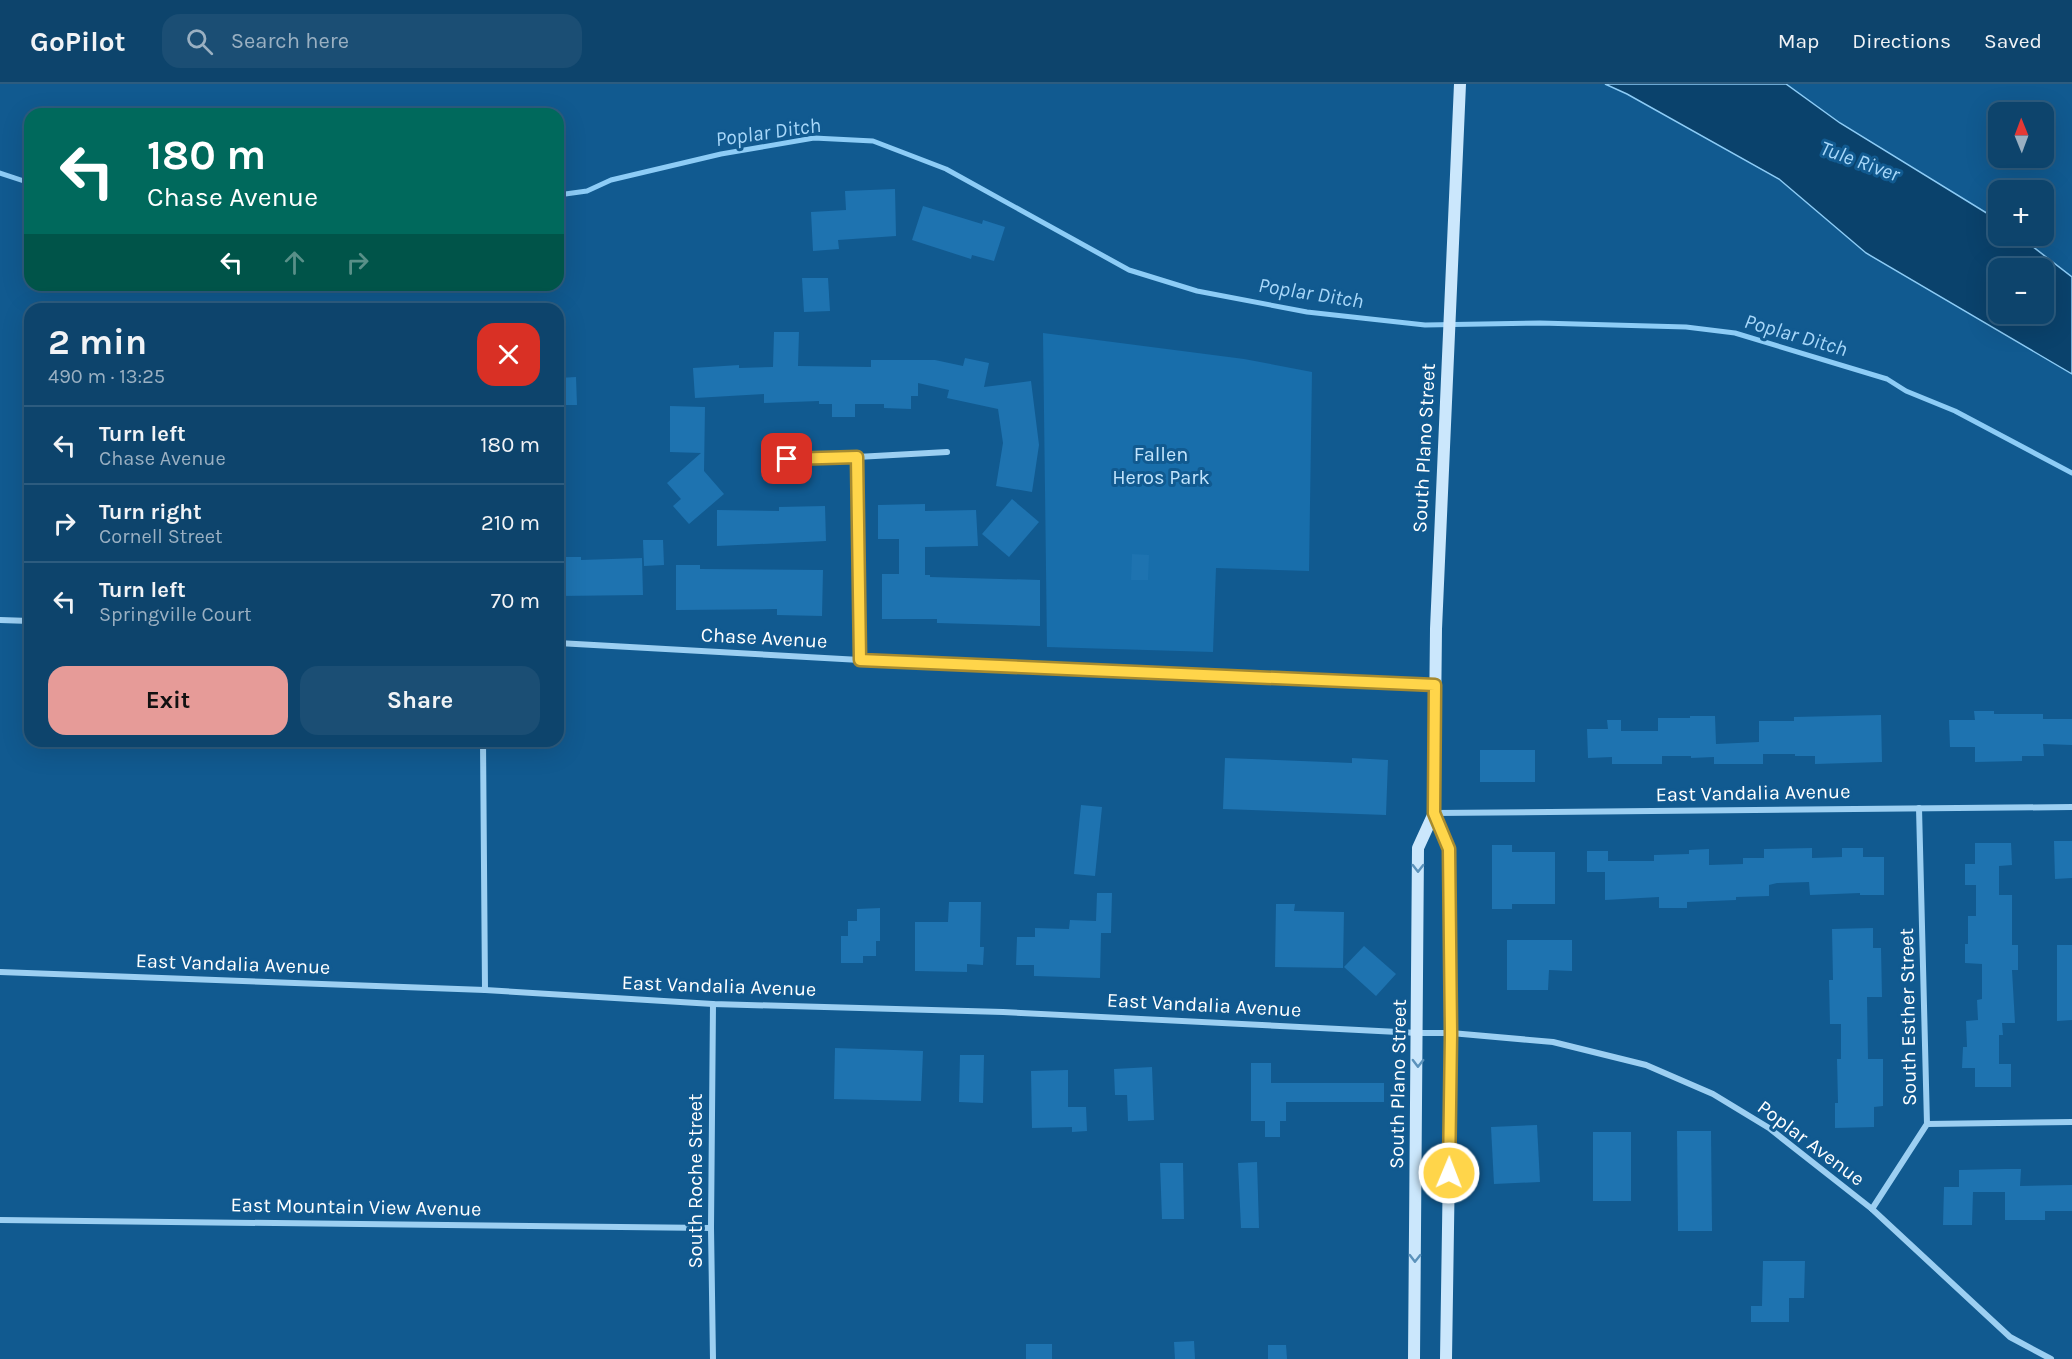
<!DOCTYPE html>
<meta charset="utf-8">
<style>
body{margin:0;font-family:Karla,sans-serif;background:#1b4e74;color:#f1f3f6;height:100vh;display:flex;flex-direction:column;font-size:22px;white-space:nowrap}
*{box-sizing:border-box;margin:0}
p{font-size:20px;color:#9ab0c2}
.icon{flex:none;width:33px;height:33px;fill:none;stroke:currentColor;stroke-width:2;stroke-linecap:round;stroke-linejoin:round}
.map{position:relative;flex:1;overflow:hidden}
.sheet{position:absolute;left:24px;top:219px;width:540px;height:444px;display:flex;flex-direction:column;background:#0d446c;border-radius:18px;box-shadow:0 6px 24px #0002,0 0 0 2px #2d5c7f}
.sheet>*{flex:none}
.banner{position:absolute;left:24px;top:24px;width:540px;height:183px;border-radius:18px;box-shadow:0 6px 24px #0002,0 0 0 2px #2d5c7f;background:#00695c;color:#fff;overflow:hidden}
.needle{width:39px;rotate:359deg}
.fabs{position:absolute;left:1988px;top:18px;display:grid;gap:12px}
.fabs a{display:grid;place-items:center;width:66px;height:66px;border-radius:12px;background:#0d446c;box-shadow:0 6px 24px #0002,0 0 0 2px #2d5c7f;font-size:30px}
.pin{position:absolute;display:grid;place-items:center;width:51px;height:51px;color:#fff;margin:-26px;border-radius:12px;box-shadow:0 3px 9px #0006}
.me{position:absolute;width:66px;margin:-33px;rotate:1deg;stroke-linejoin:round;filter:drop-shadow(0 0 4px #0008)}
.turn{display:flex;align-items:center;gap:21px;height:126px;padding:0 24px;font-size:27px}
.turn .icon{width:78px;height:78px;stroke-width:2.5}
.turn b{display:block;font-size:42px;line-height:51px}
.lanes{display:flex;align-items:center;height:57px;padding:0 24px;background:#0003;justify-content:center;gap:30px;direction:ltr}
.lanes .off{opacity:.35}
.round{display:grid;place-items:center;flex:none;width:63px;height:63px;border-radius:18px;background:#1b4e74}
.overview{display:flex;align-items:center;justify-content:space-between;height:102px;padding:0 24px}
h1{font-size:36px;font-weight:700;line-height:45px}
.button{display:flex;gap:12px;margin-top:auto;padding:12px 24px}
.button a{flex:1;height:69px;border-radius:18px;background:#e69b98;color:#111;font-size:24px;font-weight:700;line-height:69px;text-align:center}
.button a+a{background:#1b4e74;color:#f1f3f6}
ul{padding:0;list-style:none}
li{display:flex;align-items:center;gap:18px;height:78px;padding:0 24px;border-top:2px solid #2d5c7f}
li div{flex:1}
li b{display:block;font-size:22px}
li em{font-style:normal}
header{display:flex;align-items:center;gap:36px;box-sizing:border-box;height:84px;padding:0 30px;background:#0d446c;border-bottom:2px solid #2d5c7f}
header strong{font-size:28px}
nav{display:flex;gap:33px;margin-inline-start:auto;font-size:21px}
.search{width:420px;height:54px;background:#1b4e74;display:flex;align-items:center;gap:15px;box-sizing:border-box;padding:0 21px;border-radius:18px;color:#9ab0c2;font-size:22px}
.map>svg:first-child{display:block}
</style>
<header>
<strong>GoPilot</strong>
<div class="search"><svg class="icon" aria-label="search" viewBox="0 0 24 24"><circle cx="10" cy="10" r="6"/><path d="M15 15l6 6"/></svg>Search here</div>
<nav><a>Map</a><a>Directions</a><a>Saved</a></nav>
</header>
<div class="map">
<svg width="2072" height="1275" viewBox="0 0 2072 1275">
<rect width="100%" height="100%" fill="#115a90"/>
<!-- green -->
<polygon fill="#186eab" points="1043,249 1244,275 1312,288 1309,487 1216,484 1213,568 1047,563"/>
<!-- water -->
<path fill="#0a426c" stroke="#8dccf6" stroke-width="1.5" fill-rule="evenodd" d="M1605 0H1786L1840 39 1998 136V152H2019L2072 193V290L1866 169 1779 95 1627 10ZM1998 184H2043V230H1998Z"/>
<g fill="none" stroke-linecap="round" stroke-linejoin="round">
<!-- stream -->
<g stroke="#8dccf6" stroke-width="5">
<polyline points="0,89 30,99"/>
<polyline points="558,111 587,107 611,96 721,70 814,54 873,57 946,85 1129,186 1197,207 1307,228 1425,241 1540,239 1686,243 1735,249 1887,295 1906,307 1955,327 2072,389"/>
</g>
</g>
<!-- building -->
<g fill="#1e73b0">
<polygon points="895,105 896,152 838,156 839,165 813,167 811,128 846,126 845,107"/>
<polygon points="923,122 982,140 983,136 1005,143 994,177 972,171 971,175 912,156"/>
<polygon points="802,194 828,194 830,227 804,228"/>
<polygon points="774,248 799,248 798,282 871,283 871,276 935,276 963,282 965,274 989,279 984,303 1031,297 1039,361 1032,408 996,402 1003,359 998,325 947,314 949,306 918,299 918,312 911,312 911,325 884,324 884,320 855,320 855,333 832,333 832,320 819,320 819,317 764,319 764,310 695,314 693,284 739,281 739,284 773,283"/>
<polygon points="576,293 577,321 558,321 558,294"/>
<polygon points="670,322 705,323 704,387 724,410 689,440 673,422 681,415 667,399 701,369 670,368"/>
<polygon points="1012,415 1039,438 1009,473 982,450"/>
<polygon points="925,420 925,427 976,426 978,462 925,463 925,491 930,491 930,493 1040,496 1040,542 937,539 937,535 882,535 882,490 899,490 899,455 878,455 878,421"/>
<polygon points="825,422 826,457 717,462 717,426 779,427 779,423"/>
<polygon points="643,456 663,456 664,481 644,482"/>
<polygon points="1132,470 1149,471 1148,496 1131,496"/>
<polygon points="558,473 581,473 581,476 642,474 643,511 558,512"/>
<polygon points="676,481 700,481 700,485 823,486 822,532 777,531 777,525 676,526"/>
<polygon points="1974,627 1994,627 1994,630 2043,630 2043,635 2072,635 2072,661 2043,660 2044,672 2022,672 2022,677 1975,678 1975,663 1950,663 1949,636 1975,636"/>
<polygon points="1881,631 1882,678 1815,680 1815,672 1795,672 1795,670 1763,670 1763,680 1714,680 1714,673 1691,674 1691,672 1662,672 1662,680 1612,680 1612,673 1588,674 1587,645 1608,645 1607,636 1621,636 1621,647 1658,647 1658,634 1690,634 1690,632 1715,632 1716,660 1759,658 1759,637 1794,637 1794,633"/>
<rect x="1480" y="666" width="55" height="32"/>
<polygon points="1225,674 1352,679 1352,674 1388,676 1386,731 1223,725"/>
<polygon points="1081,721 1102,723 1095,792 1074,790"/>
<polygon points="2054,757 2072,757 2072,794 2055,795"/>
<polygon points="1975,759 2011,759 2012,781 1999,782 1999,811 2012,811 2012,861 2018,861 2018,886 2012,886 2015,939 2002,939 2003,951 1999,951 1999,980 2011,980 2011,1003 1975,1003 1975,984 1962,984 1963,963 1967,963 1966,937 1978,936 1977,916 1982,915 1982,880 1965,879 1965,860 1968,860 1968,832 1976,832 1976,801 1965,801 1965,780 1975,780"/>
<polygon points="1492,761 1512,761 1512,768 1555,768 1555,820 1512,820 1512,825 1492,825"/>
<polygon points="1812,764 1812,774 1842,773 1842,764 1863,764 1863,773 1884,773 1884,811 1860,811 1860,809 1810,811 1809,798 1777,799 1769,801 1769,812 1736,813 1736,816 1687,818 1687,824 1659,824 1659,813 1605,816 1605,788 1587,788 1587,767 1608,767 1608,777 1654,777 1654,771 1689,770 1689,766 1709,765 1709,781 1743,780 1743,774 1764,774 1764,765"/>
<polygon points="1097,809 1112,809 1111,849 1101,849 1100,894 1034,892 1034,881 1016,881 1017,853 1035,853 1035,844 1069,845 1070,836 1096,837"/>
<polygon points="949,818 981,818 980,863 984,863 983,881 967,880 967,888 915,887 915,838 948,838"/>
<polygon points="1276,820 1295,820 1294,827 1344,828 1343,884 1275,883"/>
<polygon points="880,824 880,857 876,857 876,872 863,872 863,879 841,879 841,852 848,852 848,837 857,837 857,825"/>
<polygon points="1873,844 1873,864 1881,864 1882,913 1867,913 1868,975 1883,975 1883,1022 1874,1023 1874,1043 1835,1044 1835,1019 1838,1019 1837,975 1841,975 1841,940 1830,940 1829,896 1833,896 1832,845"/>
<polygon points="1507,856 1572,856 1572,887 1549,886 1548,906 1507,906"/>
<polygon points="2057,861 2072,861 2072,936 2057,937"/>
<polygon points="1364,862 1396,890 1376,912 1344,883"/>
<polygon points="835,964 923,967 921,1017 834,1015"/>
<polygon points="960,971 984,971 983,1019 959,1018"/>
<polygon points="1251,979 1271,979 1271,999 1384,999 1384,1018 1286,1018 1286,1037 1280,1037 1280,1053 1265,1053 1265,1037 1251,1037"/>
<polygon points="1152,983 1154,1036 1128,1037 1127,1011 1115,1011 1114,985"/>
<polygon points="1068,986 1068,1023 1086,1023 1087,1047 1072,1048 1072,1043 1032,1044 1031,987"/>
<polygon points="1537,1041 1540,1098 1494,1100 1491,1043"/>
<polygon points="1677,1047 1711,1047 1712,1147 1678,1147"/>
<rect x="1593" y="1048" width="38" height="69"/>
<polygon points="1257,1078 1259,1144 1241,1144 1238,1079"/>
<polygon points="1160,1079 1183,1079 1184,1135 1162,1135"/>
<polygon points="2005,1085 2021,1085 2020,1102 2072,1101 2072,1127 2045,1127 2045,1136 2005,1136 2005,1108 1973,1108 1972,1141 1943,1141 1944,1103 1959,1103 1959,1086"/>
<polygon points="1763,1177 1805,1177 1804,1214 1789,1214 1789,1238 1751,1238 1751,1222 1762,1222"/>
<polygon points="1194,1257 1195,1275 1175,1275 1174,1258"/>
<rect x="1026" y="1260" width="26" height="15"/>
<polygon points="1268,1261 1286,1261 1287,1275 1268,1275"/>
</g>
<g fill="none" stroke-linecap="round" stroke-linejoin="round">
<!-- minor -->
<g stroke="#9ccff2" stroke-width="6">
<polyline points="857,373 860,576"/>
<polyline points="764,375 857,373 947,368"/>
<polyline points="0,536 30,537"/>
<polyline points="558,559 860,576 1435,601"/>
<polyline points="483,657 485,906"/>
<polyline points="1435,729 2072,723"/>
<polyline points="0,888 485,906 713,920 1003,928 1418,949 1451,949 1553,958 1646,981 1713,1010 1769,1044 1872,1125 2010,1253 2051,1275"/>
<polyline points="1927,1040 2072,1038"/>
<polyline points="1872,1125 1927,1040 1919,724"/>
<polyline points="0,1136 711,1144"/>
<polyline points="713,1275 711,1144 713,920"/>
</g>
<!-- secondary -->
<g stroke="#cbe7fc" stroke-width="12">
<polyline points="1414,1275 1418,764 1434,729"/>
<polyline points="1446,1275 1451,949 1449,765 1434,729 1436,545 1460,0"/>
</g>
</g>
<!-- one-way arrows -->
<defs><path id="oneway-chevron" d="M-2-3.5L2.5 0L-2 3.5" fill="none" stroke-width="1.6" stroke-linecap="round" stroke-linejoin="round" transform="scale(1.5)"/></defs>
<g stroke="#5b92bb">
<use href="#oneway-chevron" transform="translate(1418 784) rotate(90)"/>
<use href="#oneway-chevron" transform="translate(1418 979) rotate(91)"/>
<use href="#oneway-chevron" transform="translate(1415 1174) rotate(91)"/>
</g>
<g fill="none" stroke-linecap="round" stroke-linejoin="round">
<!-- route casing -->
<g stroke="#a68a30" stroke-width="15">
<polyline id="route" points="787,375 857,373 860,576 1435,601 1434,729 1449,765 1451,950 1449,1089"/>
</g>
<!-- route -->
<use href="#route" stroke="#ffd54a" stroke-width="10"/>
</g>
<g text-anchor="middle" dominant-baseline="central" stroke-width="6" stroke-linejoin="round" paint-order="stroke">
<!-- street labels -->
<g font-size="20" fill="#fff" stroke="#115a90">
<text transform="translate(1424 364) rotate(-87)">South Plano Street</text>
<text transform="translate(764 554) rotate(3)">Chase Avenue</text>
<text transform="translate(1753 709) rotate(-1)">East Vandalia Avenue</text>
<text transform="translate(233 880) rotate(2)">East Vandalia Avenue</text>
<text transform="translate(719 902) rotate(2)">East Vandalia Avenue</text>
<text transform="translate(1204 921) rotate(3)">East Vandalia Avenue</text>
<text transform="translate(1908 933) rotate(-91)">South Esther Street</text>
<text transform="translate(1398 1000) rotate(-89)">South Plano Street</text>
<text transform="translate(1811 1059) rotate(37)">Poplar Avenue</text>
<text transform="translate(695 1097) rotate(-90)">South Roche Street</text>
<text transform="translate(356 1123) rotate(1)">East Mountain View Avenue</text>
</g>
<!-- park labels -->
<g font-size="20" fill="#c3e5fd" stroke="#115a90">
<text x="1161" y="370">Fallen<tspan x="1161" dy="23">Heros Park</tspan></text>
</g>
<!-- water labels -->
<g font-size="21" font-style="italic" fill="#a8d8fa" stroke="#115a90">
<text transform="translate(768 48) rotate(-8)">Poplar Ditch</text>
<text transform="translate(1860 77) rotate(20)">Tule River</text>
<text transform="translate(1311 209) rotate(9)">Poplar Ditch</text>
<text transform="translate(1796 251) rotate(16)">Poplar Ditch</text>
</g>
</g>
</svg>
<div class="fabs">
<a><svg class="needle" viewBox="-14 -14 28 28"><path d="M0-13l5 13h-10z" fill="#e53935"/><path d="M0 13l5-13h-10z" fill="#9ab0c2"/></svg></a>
<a>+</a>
<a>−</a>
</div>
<div class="pin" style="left:787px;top:375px;background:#d93025"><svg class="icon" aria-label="arrive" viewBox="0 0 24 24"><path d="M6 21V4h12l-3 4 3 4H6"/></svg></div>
<svg class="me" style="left:1449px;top:1089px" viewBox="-20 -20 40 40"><circle r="17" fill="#ffd54a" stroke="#fff" stroke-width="3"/><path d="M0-11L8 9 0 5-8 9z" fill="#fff"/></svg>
<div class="banner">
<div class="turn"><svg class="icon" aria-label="left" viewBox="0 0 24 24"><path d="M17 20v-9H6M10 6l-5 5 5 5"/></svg><div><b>180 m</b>Chase Avenue</div></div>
<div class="lanes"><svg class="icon" aria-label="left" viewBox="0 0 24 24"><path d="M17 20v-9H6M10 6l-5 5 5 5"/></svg><svg class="icon off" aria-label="ahead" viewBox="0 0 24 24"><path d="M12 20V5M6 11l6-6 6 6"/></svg><svg class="icon off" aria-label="right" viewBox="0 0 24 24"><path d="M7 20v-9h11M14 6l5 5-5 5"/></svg></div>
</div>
<section class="sheet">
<div class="overview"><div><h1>2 min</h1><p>490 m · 13:25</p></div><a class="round" style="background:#d93025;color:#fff"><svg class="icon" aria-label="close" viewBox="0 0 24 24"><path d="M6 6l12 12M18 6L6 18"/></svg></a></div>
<ul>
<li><svg class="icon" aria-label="left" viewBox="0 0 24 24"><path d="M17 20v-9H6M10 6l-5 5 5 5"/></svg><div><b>Turn left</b><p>Chase Avenue</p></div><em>180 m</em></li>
<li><svg class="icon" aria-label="right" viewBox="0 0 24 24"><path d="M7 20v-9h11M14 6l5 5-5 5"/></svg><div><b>Turn right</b><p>Cornell Street</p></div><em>210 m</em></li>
<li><svg class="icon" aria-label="left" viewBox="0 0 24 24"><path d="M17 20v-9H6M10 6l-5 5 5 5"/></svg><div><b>Turn left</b><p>Springville Court</p></div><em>70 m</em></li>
</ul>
<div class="button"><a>Exit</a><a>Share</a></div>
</section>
</div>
